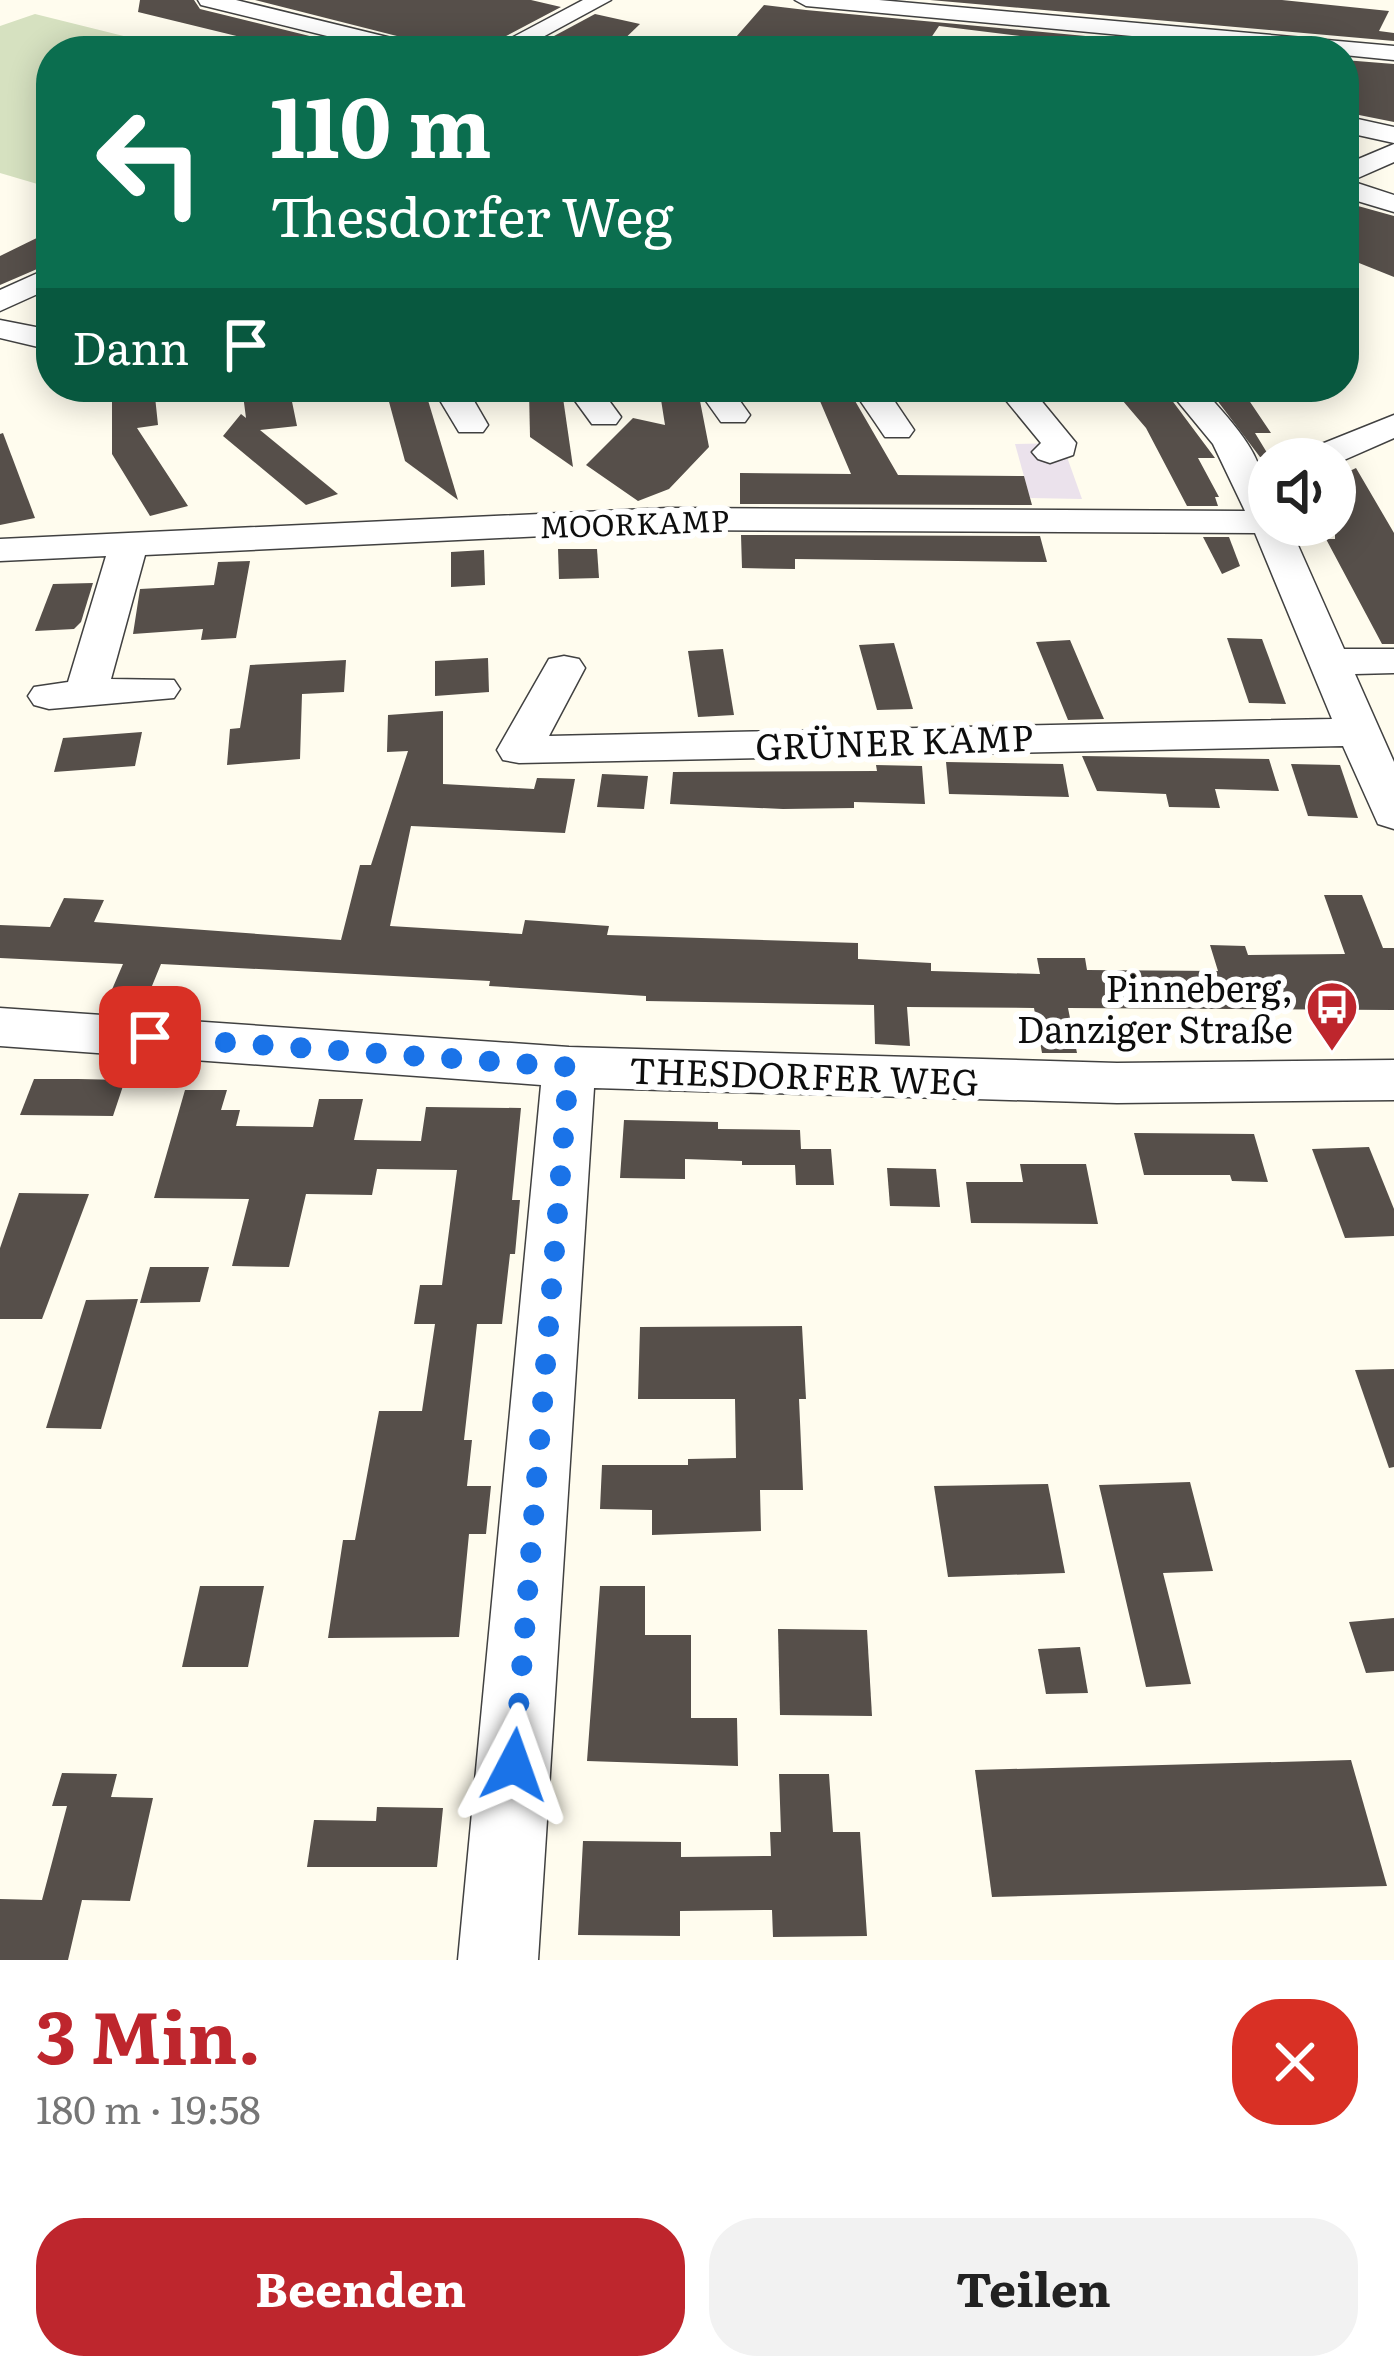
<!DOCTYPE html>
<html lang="de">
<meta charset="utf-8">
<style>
body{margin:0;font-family:Literata,serif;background:#f2f2f2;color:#222;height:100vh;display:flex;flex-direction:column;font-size:45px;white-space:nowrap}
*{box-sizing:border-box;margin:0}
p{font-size:39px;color:#767676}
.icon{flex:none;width:66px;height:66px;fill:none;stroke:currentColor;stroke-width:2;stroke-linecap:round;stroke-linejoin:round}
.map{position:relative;height:1960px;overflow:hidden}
.sheet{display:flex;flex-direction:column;background:#fff;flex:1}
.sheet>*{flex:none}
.top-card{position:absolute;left:36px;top:36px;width:1323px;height:366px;border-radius:48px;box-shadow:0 6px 30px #0003;background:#0b6e4f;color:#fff;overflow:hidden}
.fabs{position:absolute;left:1248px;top:438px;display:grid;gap:24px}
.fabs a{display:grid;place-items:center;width:108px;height:108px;border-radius:50%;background:#fff;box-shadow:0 6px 30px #0003;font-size:60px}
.pin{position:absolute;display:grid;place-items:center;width:102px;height:102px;color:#fff;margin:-51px;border-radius:24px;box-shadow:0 6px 18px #0006}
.me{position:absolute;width:132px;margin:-66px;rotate:4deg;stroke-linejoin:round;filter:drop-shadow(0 0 9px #0008)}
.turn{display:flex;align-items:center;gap:42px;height:252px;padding:0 36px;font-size:54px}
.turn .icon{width:156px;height:156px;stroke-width:2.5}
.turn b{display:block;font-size:84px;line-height:102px}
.then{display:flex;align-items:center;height:114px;padding:0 36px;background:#0003;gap:24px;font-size:45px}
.round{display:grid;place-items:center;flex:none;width:126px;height:126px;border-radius:48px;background:#f2f2f2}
.head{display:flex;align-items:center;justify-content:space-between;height:204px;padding:0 36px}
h1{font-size:72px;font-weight:700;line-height:90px;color:#be262d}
.cta{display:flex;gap:24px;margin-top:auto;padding:24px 36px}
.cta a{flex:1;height:138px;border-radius:48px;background:#be262d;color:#fff;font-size:48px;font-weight:700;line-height:138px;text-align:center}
.cta a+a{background:#f2f2f2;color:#222}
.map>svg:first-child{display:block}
</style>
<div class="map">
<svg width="1394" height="1960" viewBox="0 0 1394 1960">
<rect width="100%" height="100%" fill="#fffcee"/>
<!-- industrial -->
<polygon fill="#ebe2ec" points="1062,443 1082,499 1030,498 1015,444"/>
<!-- cemetery -->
<polygon fill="#d6e1c0" points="35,14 184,51 51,51 51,188 0,173 0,26"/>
<!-- building -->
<g fill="#564f4a">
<polygon points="140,0 194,0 200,9 358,48 315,51 274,45 138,12"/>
<polygon points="255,0 531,0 561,7 487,46 471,45 456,51"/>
<polygon points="930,0 1282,0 1389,11 1379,31 1394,33 1394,41"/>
<polygon points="764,5 806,10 1246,51 1149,45 1144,51 939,26 922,51 736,37"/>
<polygon points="595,14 640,24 612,51 528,50"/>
<polygon points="1344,60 1394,64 1394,122 1344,112"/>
<polygon points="1358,206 1394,216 1394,277 1344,257 1344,213"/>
<polygon points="51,231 51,263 0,285 0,256"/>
<polygon points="112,387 154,387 158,425 137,428 188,506 150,516 112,454"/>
<polygon points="242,387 289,387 297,426 260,430 338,494 306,505 223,436 241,414 246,418"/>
<polygon points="385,387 424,387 458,500 405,461"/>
<polygon points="659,387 692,387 700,401 709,447 669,489 638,501 586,465 633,418 665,425"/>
<polygon points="814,387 847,387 898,475 1024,476 1032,505 740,504 740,473 851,474"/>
<polygon points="1111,387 1162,387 1215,458 1198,458 1219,497 1215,497 1218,506 1187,506 1146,428"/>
<polygon points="1207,387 1240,387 1271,433 1255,433 1269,456 1260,457"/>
<polygon points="529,391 562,391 573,467 530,437"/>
<polygon points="3,433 35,518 0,525 0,434"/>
<polygon points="1356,468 1394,533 1394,644 1382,644 1326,539 1335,539 1335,478"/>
<polygon points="741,535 1040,536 1047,562 795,559 795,569 742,568"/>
<polygon points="1203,537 1229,537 1240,566 1222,574"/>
<polygon points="558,549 597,549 599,578 559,579"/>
<polygon points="484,550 485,585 451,587 451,552"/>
<polygon points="250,561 236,638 201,640 203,629 133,634 140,589 214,585 218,562"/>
<polygon points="93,583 81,622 74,629 35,631 53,584"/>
<polygon points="1227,638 1262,639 1286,704 1249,703"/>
<polygon points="1070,640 1093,694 1104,719 1068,720 1036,642"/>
<polygon points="894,643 913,709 877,710 859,645"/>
<polygon points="723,649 734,715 698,717 688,651"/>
<polygon points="488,658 489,692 435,696 435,661"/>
<polygon points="346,660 344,692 302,694 300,759 227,765 230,729 240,728 250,665"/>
<polygon points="443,711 443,784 534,789 537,778 575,779 565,833 411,826 390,926 522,934 525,920 609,926 607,935 858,943 858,959 931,963 931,971 1040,974 1037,958 1085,958 1087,970 1218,971 1210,945 1245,946 1248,955 1345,954 1324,895 1362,895 1383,948 1394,948 1394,1010 1068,1008 1077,1053 1042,1053 1034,1008 907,1007 910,1046 875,1044 874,1005 646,1001 646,996 489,986 490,981 161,964 145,1003 107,1001 123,964 0,958 0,925 50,927 64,898 104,900 94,922 341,940 360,865 371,865 408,751 387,752 388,715"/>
<polygon points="142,732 135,766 54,772 63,738"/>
<polygon points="1082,756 1269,759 1279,791 1215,789 1220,808 1169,807 1166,794 1097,791"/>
<polygon points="946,762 1063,764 1069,797 949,794"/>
<polygon points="1291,764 1340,765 1358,818 1308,816"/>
<polygon points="876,765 922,766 925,804 854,802 854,808 783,809 670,804 673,772 877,771"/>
<polygon points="602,774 648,776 644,809 597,807"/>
<polygon points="34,1079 78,1079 125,1080 113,1116 20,1115"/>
<polygon points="185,1090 227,1090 221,1110 240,1110 236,1126 313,1127 319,1099 363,1099 354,1140 421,1141 426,1107 521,1108 512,1200 520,1200 515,1254 510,1254 502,1324 477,1324 464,1440 472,1440 467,1486 491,1486 486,1534 469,1534 459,1637 328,1638 343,1540 355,1540 379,1411 422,1411 435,1324 414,1324 420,1285 442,1285 457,1170 377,1169 372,1195 306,1194 289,1267 232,1266 249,1199 154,1198"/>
<polygon points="624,1120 718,1122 718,1129 800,1130 801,1149 831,1149 834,1185 796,1185 795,1165 742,1165 742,1161 685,1159 685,1179 620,1178"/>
<polygon points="1134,1133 1254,1134 1268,1182 1232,1181 1230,1175 1144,1175"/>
<polygon points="1369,1147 1394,1209 1394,1236 1345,1238 1312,1149"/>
<polygon points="1020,1164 1086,1164 1098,1224 971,1223 966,1182 1023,1182"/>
<polygon points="887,1168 936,1169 940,1207 890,1206"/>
<polygon points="19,1193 89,1194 42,1319 0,1319 0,1248"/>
<polygon points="150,1267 209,1267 200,1302 140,1303"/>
<polygon points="138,1299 101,1429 46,1428 86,1300"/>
<polygon points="802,1326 806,1399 799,1399 803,1490 760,1490 761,1531 652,1535 652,1510 600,1509 602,1465 688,1465 688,1459 736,1458 735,1399 638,1399 640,1327"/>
<polygon points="1394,1369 1394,1467 1389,1468 1355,1370"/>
<polygon points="1190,1482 1213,1571 1163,1573 1191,1684 1146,1687 1099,1485"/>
<polygon points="1048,1484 1065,1573 948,1577 934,1486"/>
<polygon points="200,1586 264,1586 248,1667 182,1667"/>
<polygon points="600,1586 645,1586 645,1635 691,1635 691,1718 737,1718 738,1766 587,1761"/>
<polygon points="1394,1618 1394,1671 1366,1673 1349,1622"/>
<polygon points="778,1629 867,1630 872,1716 780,1715"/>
<polygon points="1080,1647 1088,1693 1046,1694 1038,1649"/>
<polygon points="1351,1760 1387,1886 992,1897 975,1770"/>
<polygon points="62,1773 117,1774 111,1797 153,1798 130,1901 82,1900 68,1960 0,1960 0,1899 42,1900 67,1806 52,1806"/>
<polygon points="779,1774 829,1774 833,1832 860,1832 867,1936 773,1937 772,1910 680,1911 680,1936 578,1935 583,1841 681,1842 681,1857 771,1856 770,1832 781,1832"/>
<polygon points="377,1807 443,1808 437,1867 307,1867 314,1820 376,1821"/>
</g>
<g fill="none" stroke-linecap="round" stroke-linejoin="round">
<!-- minor casing -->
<g stroke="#414141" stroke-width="3">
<g id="minor">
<polygon points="198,0 236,0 424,46 428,51 388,51 201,5"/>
<polygon points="583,0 611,0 517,51 487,51"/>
<polygon points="795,0 879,0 1394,46 1394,60 1344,55 1344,51 1295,51 806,6"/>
<polygon points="1344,116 1394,127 1394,143 1344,132"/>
<polygon points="1394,144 1394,162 1351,181 1394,195 1394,212 1344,197 1344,165"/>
<polygon points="51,267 51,288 0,311 0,290"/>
<polygon points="0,320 51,330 51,350 0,338"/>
<polygon points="432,387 466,387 488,425 483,432 459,432"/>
<polygon points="565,387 599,387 621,417 616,424 592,424"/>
<polygon points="696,387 730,387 750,415 745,422 721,422"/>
<polygon points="851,387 885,387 914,430 909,437 885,437"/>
<polygon points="995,387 1030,387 1076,443 1073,455 1050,463 1038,459 1032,452 1041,443"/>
<path d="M1166 387H1201C1243 435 1269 458 1269 525H1289L1344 649H1394V673L1355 674 1394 762V829L1378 824 1343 746 519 763 503 760 497 750 549 659 564 656 579 659 585 668 549 736 1332 719 1255 533 668 530 145 555 111 679 174 680 180 689 174 698 49 709 34 705 28 696 34 687 68 682 106 556 0 561V539L668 508 1245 511 1213 444Z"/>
<polygon points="1394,415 1394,438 1335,464 1335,459 1299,459 1304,451"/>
<polygon points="0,1008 569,1047 1117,1063 1394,1060 1394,1100 1117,1103 594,1088 538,1960 458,1960 541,1085 0,1046"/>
</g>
</g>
<!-- minor -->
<use href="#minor" fill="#fff" fill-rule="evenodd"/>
</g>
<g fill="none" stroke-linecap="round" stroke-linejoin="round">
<!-- route -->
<polyline stroke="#1a73e8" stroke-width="21" stroke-dasharray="0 37.8" points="150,1037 569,1067 514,1765"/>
</g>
<!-- icons -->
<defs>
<g id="bus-pin" transform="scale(2.7)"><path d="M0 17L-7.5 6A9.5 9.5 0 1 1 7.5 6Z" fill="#be262d" stroke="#fff"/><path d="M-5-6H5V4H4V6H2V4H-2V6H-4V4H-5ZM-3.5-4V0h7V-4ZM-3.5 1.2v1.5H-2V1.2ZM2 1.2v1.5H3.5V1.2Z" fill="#fff"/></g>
</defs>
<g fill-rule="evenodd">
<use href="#bus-pin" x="1332" y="1007"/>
</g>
<g text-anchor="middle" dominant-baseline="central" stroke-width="12" stroke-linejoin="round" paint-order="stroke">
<!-- far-street labels -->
<g font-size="30" fill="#0e0e0e" stroke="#fff">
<text transform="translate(634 522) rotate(-2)">MOORKAMP</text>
</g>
<!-- street labels -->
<g font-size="36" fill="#0e0e0e" stroke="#fff">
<text transform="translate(894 740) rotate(-2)">GRÜNER KAMP</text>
<text transform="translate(804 1074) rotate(2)">THESDORFER WEG</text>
</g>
<!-- poi labels -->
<g font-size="36" fill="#0e0e0e" stroke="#fff" text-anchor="end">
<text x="1293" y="986">Pinneberg,<tspan x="1293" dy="41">Danziger Straße</tspan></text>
</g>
</g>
</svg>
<div class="fabs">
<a><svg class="icon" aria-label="sound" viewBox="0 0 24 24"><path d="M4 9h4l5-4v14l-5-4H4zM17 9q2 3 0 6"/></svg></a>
</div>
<div class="pin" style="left:150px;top:1037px;background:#d93025"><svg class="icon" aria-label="arrive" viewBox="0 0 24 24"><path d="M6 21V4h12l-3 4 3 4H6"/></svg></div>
<svg class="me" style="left:514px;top:1765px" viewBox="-20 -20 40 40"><path d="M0-17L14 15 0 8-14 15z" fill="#1a73e8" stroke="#fff" stroke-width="4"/></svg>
<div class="top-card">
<div class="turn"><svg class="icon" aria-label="left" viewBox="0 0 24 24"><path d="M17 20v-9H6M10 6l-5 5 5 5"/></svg><div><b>110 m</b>Thesdorfer Weg</div></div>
<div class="then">Dann<svg class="icon" aria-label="arrive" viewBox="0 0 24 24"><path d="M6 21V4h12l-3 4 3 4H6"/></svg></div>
</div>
</div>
<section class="sheet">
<div class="head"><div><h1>3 Min.</h1><p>180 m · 19:58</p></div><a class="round" style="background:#d93025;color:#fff"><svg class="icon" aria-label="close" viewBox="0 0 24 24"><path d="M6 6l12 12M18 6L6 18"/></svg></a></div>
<div class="cta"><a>Beenden</a><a>Teilen</a></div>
</section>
